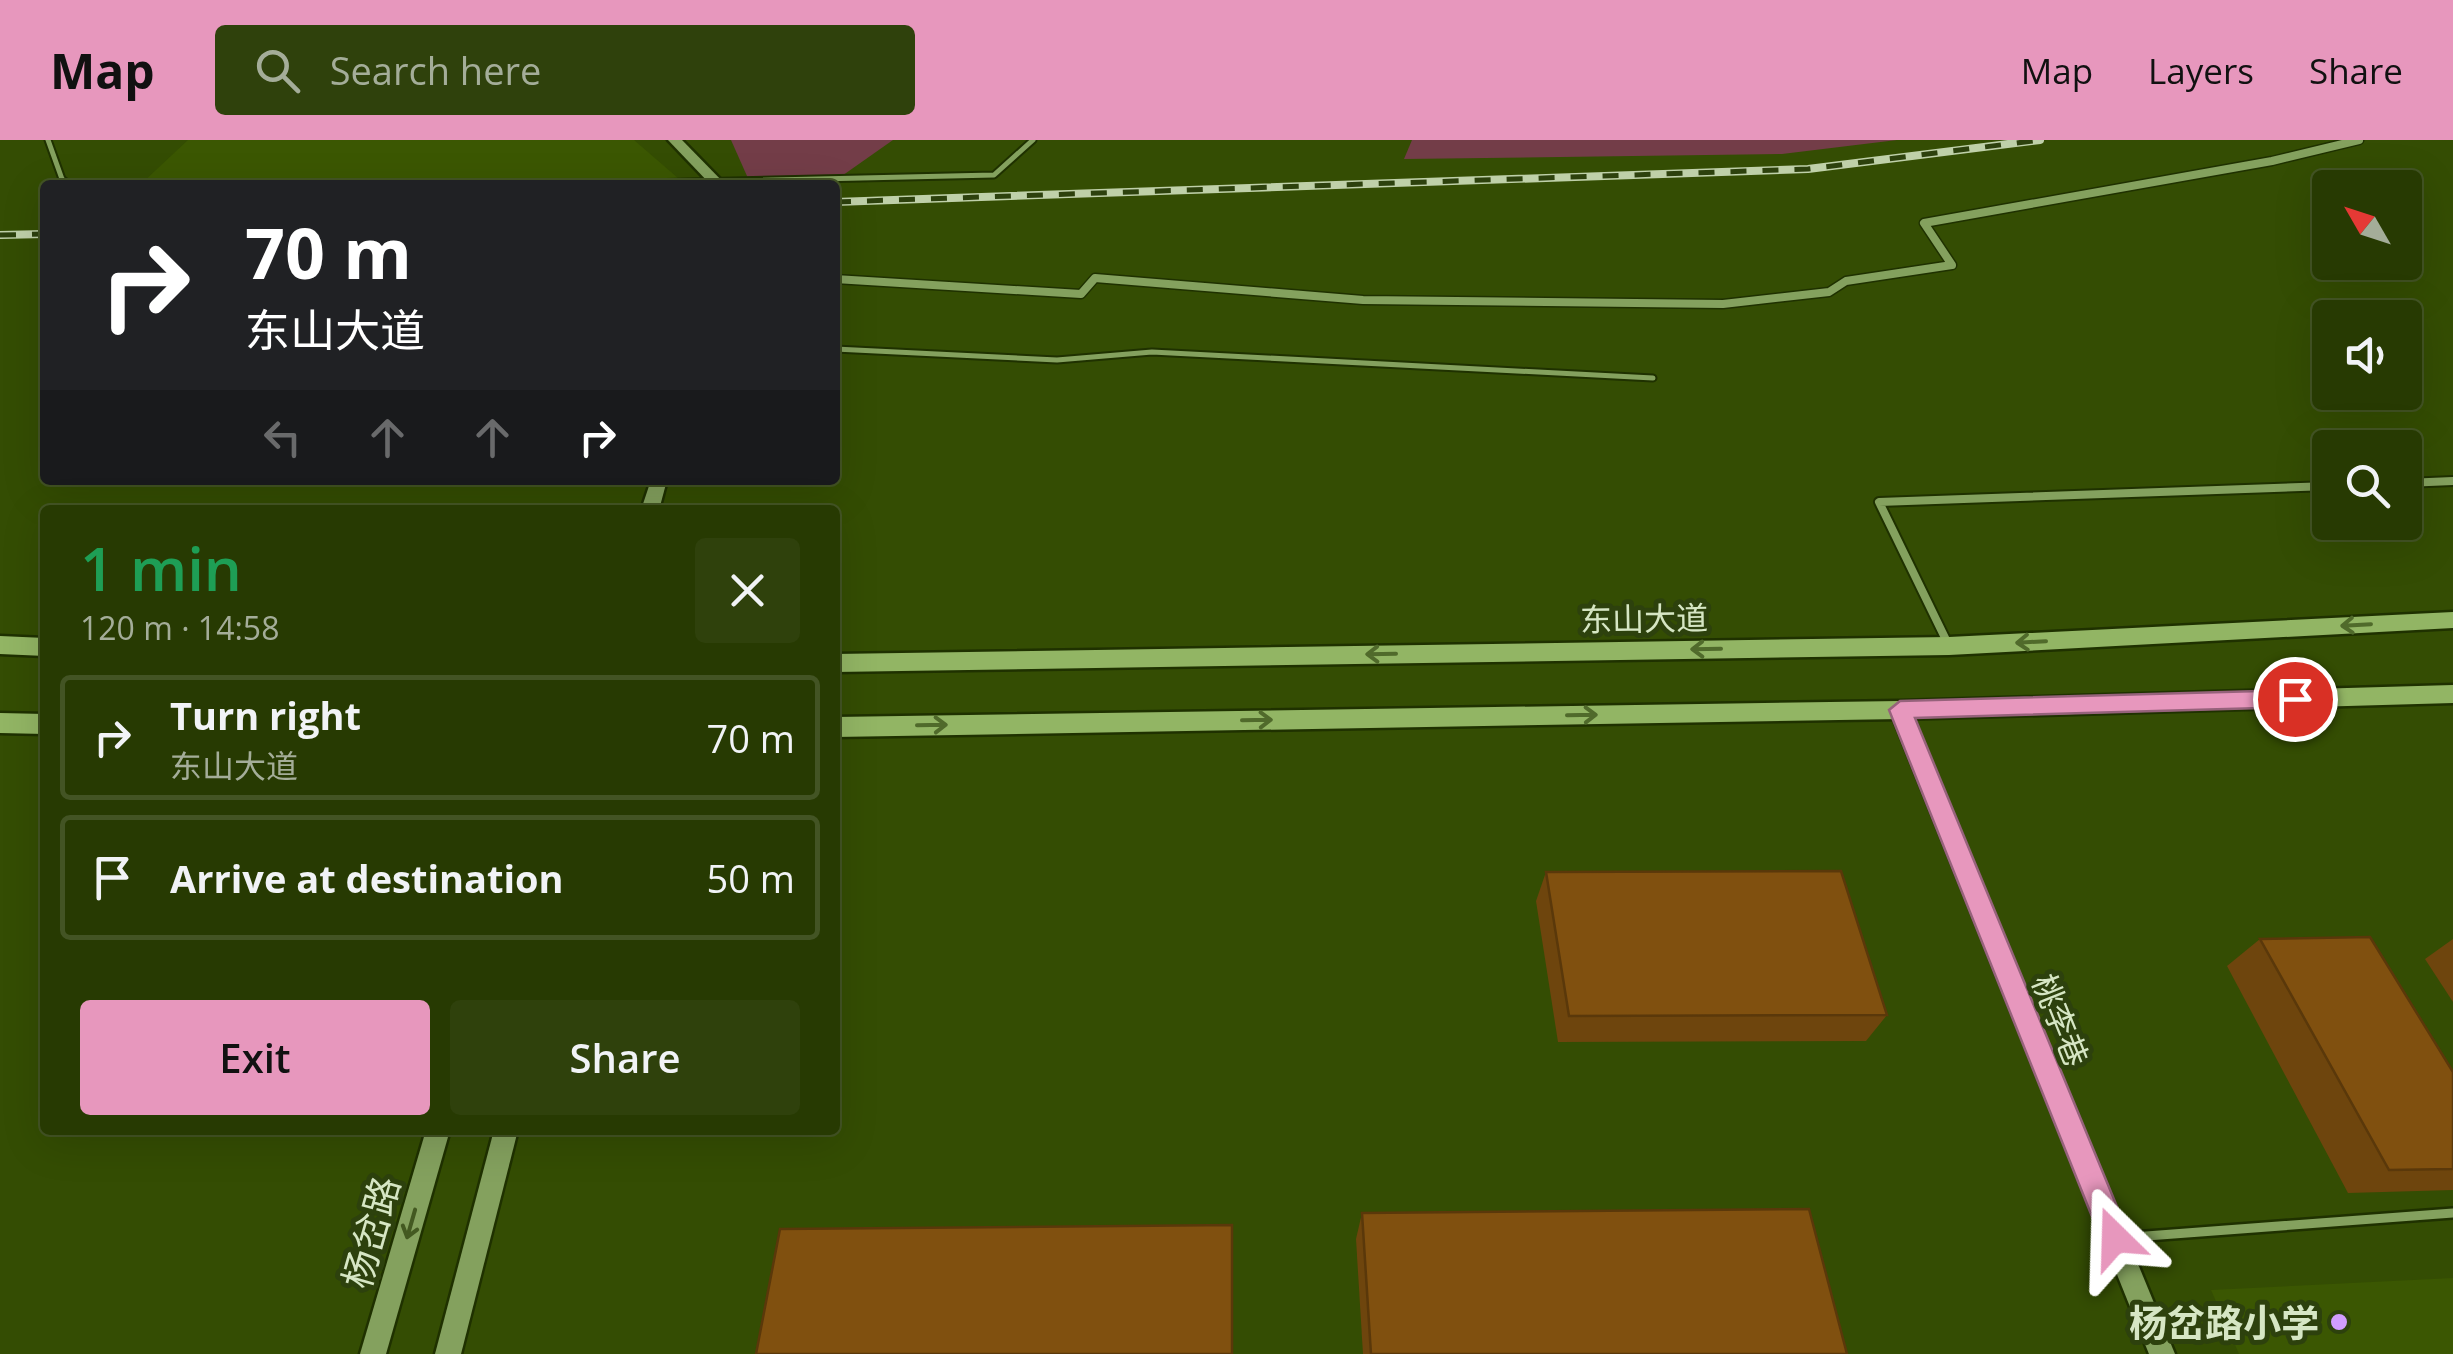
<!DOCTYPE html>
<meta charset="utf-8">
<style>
body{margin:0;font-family:"Open Sans","Noto Sans SC",sans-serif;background:#2f410c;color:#f1f3f6;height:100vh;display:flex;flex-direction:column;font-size:38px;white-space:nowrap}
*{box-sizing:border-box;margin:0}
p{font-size:32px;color:#a4ad99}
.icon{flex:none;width:55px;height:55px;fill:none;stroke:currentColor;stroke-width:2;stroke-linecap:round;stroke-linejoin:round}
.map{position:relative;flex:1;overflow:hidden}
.sheet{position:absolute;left:40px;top:365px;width:800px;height:630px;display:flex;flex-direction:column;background:#273a02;border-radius:10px;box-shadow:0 10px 40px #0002,0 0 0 2px #435424}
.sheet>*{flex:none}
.guide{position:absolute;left:40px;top:40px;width:800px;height:305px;border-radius:10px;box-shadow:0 10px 40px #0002,0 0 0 2px #435424;background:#202124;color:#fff;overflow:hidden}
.needle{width:65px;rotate:309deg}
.tools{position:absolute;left:2312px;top:30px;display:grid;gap:20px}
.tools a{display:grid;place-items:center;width:110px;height:110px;border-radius:10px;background:#273a02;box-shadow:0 10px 40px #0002,0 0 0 2px #435424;font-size:50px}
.pin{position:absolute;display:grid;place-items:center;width:85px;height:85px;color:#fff;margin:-42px;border:5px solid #fff;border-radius:50%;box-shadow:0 2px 10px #0007}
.me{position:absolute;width:110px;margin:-55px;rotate:338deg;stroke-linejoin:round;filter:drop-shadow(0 0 8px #0008)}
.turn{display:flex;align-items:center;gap:35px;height:210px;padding:0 40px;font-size:45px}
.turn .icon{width:130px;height:130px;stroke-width:2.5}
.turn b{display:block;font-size:70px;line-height:85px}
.lanes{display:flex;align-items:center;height:95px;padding:0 40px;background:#0003;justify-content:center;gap:50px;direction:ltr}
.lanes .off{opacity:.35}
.round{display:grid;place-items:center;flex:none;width:105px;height:105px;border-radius:10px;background:#2f410c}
.headline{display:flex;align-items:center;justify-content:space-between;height:170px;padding:0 40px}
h1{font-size:60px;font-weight:600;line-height:75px;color:#1e9e55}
.cta{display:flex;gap:20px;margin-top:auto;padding:20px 40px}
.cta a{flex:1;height:115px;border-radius:10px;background:#e797bd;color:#111;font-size:40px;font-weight:600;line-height:115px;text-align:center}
.cta a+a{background:#2f410c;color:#f1f3f6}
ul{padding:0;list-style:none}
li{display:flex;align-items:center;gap:30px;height:125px;margin:0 20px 15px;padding:0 20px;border:5px solid #435424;border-radius:10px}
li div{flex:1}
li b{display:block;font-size:38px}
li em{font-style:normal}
header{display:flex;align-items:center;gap:60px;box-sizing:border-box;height:140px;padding:0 50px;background:#e797bd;color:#111}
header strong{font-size:48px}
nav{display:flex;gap:55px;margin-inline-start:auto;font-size:35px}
.search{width:700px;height:90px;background:#2f410c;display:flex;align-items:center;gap:25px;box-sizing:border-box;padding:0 35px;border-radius:10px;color:#a4ad99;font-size:38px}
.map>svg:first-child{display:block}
</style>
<header>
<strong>Map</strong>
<div class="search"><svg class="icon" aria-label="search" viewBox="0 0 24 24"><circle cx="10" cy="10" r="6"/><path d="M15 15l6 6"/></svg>Search here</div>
<nav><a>Map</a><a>Layers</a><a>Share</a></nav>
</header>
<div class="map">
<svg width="2453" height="1214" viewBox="0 0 2453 1214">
<rect width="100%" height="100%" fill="#344d03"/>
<!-- built -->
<g fill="#3b5702">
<polygon points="188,0 634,0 686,45 140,45"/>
<polygon points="2453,1138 2453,1214 2239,1214 2211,1150"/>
</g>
<!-- green -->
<g fill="#733d48">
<polygon points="731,0 893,0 829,45 751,45"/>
<polygon points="1412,0 1897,0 1782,14 1404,19"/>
</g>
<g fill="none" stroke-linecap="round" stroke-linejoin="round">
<!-- lane-far2 casing -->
<g stroke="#1f3100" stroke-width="9">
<g id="lane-far2">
<polyline points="48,0 62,39 70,45"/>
<polyline points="558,45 994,35 1033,0"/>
<polyline points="835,209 1057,220 1152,212 1653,238"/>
</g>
</g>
<!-- lane-far1 casing -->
<g stroke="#1f3100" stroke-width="12">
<g id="lane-far1">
<polyline points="2405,343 2453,341"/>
<polyline points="1949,506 1879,362 2330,346"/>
</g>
</g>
<!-- lane casing -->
<g stroke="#1f3100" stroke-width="14">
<polyline id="lane" points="2120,1098 2453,1073"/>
</g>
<!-- street casing -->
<g stroke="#1f3100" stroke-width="11">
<polyline id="street" points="835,139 1081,154 1095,138 1363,160 1723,164 1829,152 1846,141 1952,125 1924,83 2272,21 2359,0"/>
</g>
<!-- secondary casing -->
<g stroke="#1f3100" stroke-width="5">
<g id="secondary">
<polygon points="668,0 682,0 726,45 711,45"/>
<polygon points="651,340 667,340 659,370 641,370"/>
<polygon points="1900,562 1910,570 2175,1214 2149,1214 1890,570"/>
<polygon points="426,990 450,990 386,1214 360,1214"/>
<polygon points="494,990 518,990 461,1214 435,1214"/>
</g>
</g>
<!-- primary casing -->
<g stroke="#1f3100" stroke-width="5">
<g id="primary">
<polygon points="2453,472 2453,488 1949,515 835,532 835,514 1949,497"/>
<polygon points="0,496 45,498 45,516 0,514"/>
<polygon points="2453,545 2453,563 1900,579 835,597 835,577 1900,561"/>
<polygon points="0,573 45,574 45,594 0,593"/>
</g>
</g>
<!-- lane-far2 -->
<use href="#lane-far2" stroke="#84a15e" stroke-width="5"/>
<!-- lane-far1 -->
<use href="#lane-far1" stroke="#84a15e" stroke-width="8"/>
<!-- lane -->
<use href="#lane" stroke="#84a15e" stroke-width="9"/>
<!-- street -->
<use href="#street" stroke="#84a15e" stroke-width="8"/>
<!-- secondary -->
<use href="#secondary" fill="#84a15e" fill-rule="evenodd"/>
<!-- primary -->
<use href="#primary" fill="#92b564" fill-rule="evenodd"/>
<!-- rail casing -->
<g stroke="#bfd0a9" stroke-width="8">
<g id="rail">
<polyline points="835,62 1808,29 2040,0"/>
<polyline points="0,95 45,94"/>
</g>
</g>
<!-- rail -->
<use href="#rail" stroke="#2d410d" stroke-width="5" stroke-dasharray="16" stroke-linecap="butt"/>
</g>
<!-- wall -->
<g fill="#6e450d">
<polygon points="1546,732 1887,875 1866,901 1558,902 1536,761"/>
<polygon points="2260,799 2453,932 2453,1050 2348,1053 2227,826"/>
<polygon points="2453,799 2453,862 2425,819"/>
<polygon points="1362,1073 1847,1214 1363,1214 1356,1099"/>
</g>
<!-- building -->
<g fill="#80500f" stroke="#5a380a" stroke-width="2.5">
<polygon points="1841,731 1887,875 1569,876 1546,732"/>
<polygon points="2370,797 2453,932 2453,1029 2389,1030 2260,799"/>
<polygon points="1809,1069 1847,1214 1371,1214 1362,1073"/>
<polygon points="1232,1085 1232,1214 756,1214 780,1089"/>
</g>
<!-- one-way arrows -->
<defs><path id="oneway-shaft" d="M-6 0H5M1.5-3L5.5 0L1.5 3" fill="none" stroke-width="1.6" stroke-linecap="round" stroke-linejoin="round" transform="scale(2.5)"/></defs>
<g stroke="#506a2b">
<use href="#oneway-shaft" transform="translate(2356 485) rotate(177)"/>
<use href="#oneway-shaft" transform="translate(2031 502) rotate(177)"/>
<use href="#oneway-shaft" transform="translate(1706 509) rotate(179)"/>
<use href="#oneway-shaft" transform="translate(1381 514) rotate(179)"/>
<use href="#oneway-shaft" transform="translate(1582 575) rotate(-1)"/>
<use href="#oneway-shaft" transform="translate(1257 580) rotate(-1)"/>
<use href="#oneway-shaft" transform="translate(932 585) rotate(-1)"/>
</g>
<use stroke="#435921" href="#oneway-shaft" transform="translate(411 1084) rotate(106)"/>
<!-- route -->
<polygon fill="#e797bd" stroke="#96627b" stroke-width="2.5" points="2295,550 2306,559 2295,567 1915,578 2130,1098 2126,1109 2115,1113 2105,1109 1889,570 1900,561"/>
<!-- markers -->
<circle fill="#d19dfe" stroke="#2d410d" stroke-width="4" cx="2339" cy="1182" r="10"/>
<g text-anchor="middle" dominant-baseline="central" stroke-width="10" stroke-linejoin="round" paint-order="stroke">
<!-- street labels -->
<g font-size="32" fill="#d6e6c4" stroke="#2d410d">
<text transform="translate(1644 478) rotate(-1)">东山大道</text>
<text transform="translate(2061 880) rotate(68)">桃李巷</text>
</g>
<!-- near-street labels -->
<g font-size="38" fill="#d6e6c4" stroke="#2d410d">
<text transform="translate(370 1092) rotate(-74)">杨岔路</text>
</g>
<!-- near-poi labels -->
<g font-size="38" font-weight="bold" fill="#d6e6c4" stroke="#2d410d" text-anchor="end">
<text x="2319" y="1182">杨岔路小学</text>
</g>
</g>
</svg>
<div class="tools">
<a><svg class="needle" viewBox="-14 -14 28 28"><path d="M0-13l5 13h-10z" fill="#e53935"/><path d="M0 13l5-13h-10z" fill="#a4ad99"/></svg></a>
<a><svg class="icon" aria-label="sound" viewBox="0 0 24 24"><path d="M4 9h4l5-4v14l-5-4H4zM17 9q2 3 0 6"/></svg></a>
<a><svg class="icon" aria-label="search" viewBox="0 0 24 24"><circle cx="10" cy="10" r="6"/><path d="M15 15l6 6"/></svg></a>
</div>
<div class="pin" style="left:2295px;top:559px;background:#d93025"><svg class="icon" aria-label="arrive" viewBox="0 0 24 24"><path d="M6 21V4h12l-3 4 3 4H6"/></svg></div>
<svg class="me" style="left:2115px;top:1098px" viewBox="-20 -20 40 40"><path d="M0-17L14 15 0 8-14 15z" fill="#e797bd" stroke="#fff" stroke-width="4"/></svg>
<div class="guide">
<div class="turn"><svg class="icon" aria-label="right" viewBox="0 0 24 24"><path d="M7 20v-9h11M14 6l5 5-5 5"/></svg><div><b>70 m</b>东山大道</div></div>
<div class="lanes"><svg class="icon off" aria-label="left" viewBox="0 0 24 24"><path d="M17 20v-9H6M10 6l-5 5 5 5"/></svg><svg class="icon off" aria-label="ahead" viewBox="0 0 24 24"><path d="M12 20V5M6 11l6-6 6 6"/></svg><svg class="icon off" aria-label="ahead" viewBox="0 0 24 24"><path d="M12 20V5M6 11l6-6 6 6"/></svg><svg class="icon" aria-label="right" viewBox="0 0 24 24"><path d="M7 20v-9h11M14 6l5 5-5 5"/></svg></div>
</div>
<section class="sheet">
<div class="headline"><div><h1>1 min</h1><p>120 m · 14:58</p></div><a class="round"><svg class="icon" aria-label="close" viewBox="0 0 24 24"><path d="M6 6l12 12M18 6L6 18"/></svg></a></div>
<ul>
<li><svg class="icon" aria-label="right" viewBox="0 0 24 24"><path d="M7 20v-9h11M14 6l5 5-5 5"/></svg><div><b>Turn right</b><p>东山大道</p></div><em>70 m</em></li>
<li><svg class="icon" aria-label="arrive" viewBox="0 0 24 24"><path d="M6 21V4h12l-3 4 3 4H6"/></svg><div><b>Arrive at destination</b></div><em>50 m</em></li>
</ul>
<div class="cta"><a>Exit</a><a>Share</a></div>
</section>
</div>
